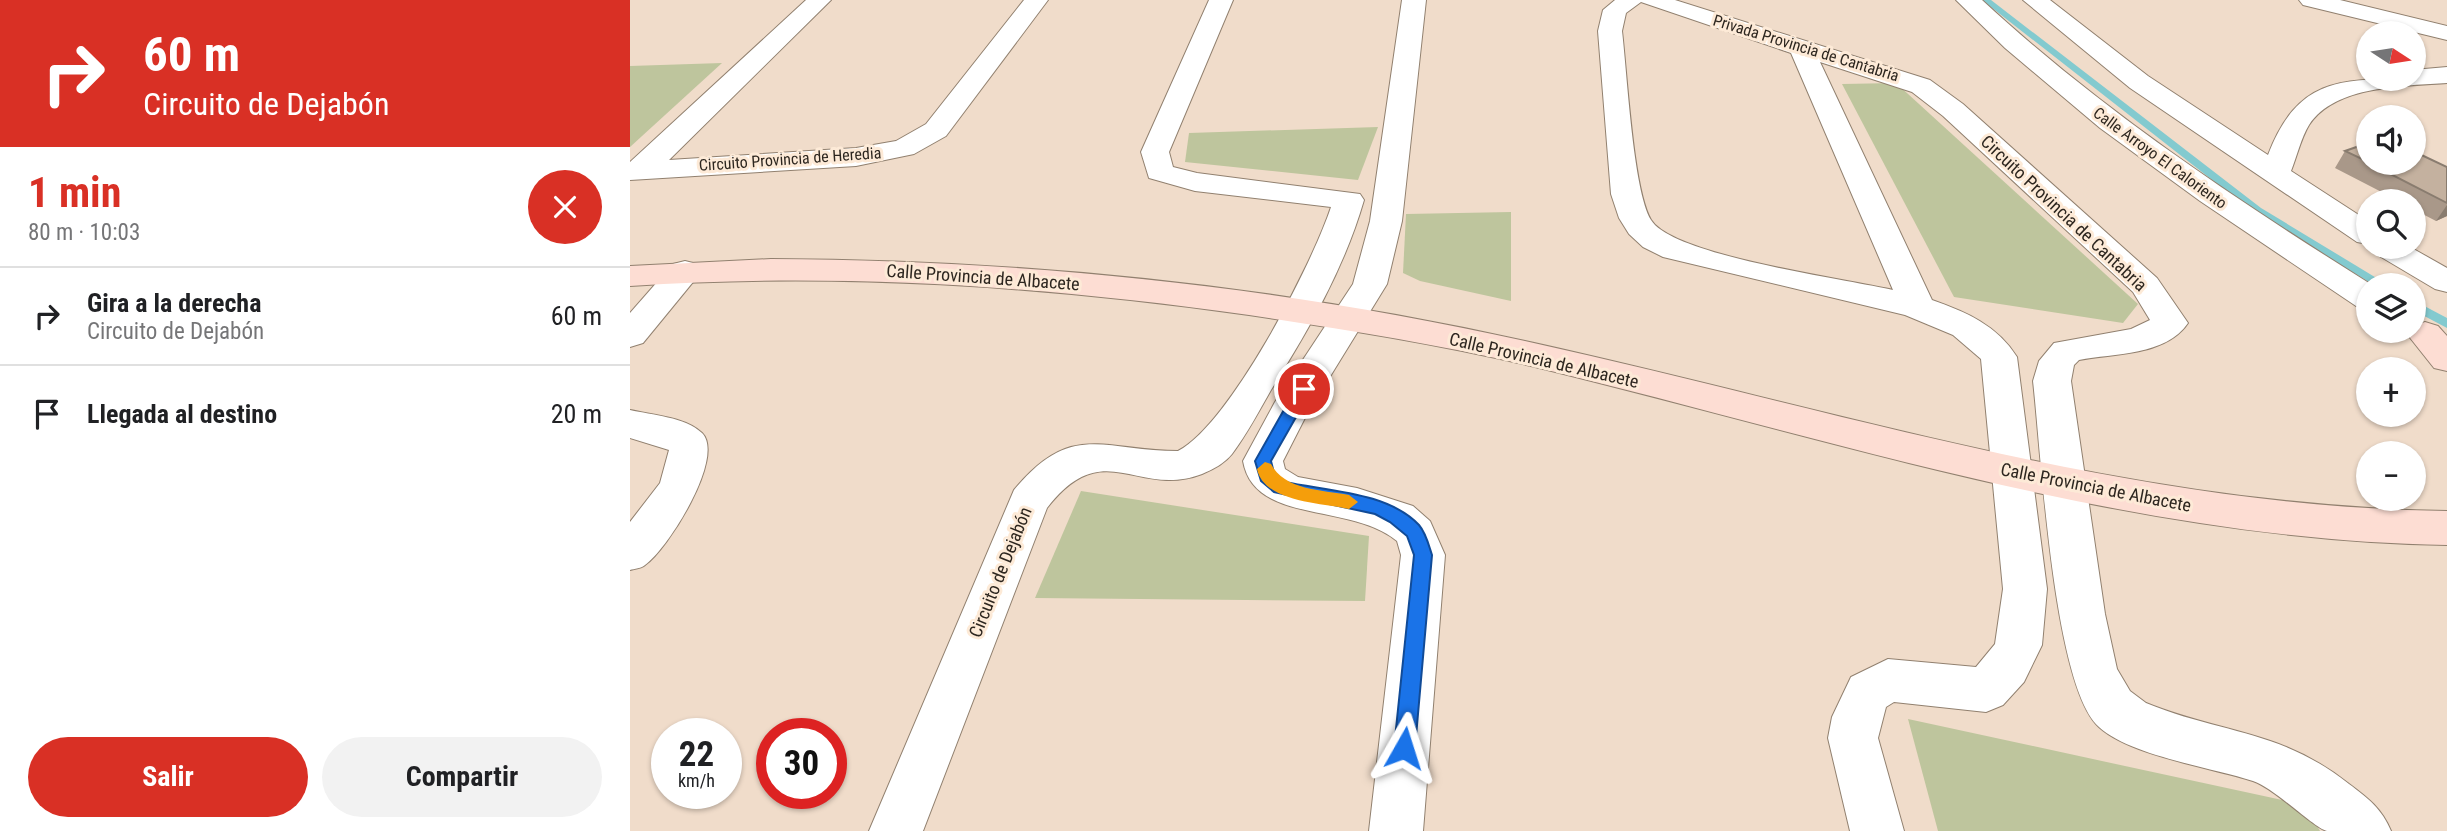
<!DOCTYPE html>
<html lang="es">
<meta charset="utf-8">
<style>
body{margin:0;font-family:"Roboto Condensed",sans-serif;background:#f2f2f2;color:#202124;height:100vh;display:flex;flex-direction:column;font-size:26px;white-space:nowrap}
*{box-sizing:border-box;margin:0}
p{font-size:23px;color:#757577}
.icon{flex:none;width:38px;height:38px;fill:none;stroke:currentColor;stroke-width:2;stroke-linecap:round;stroke-linejoin:round}
.map{position:relative;flex:1;overflow:hidden}
.panel{display:flex;flex-direction:column;background:#fff;width:630px}
.panel>*{flex:none}
.banner{background:#d93025;color:#fff;overflow:hidden}
.needle{width:46px;rotate:102deg}
.fabs{position:absolute;left:1726px;top:21px;display:grid;gap:14px}
.fabs a{display:grid;place-items:center;width:70px;height:70px;border-radius:50%;background:#fff;box-shadow:0 2px 5px #0004;font-size:35px}
.speed{position:absolute;left:21px;top:718px;display:flex;gap:14px;font-size:35px;font-weight:700;text-align:center}
.speed>*{display:grid;place-content:center;width:91px;height:91px;border-radius:50%;background:#fff;box-shadow:0 2px 5px #0004;line-height:1}
.speed small{font-size:18px;font-weight:400}
.speed .limit{border:10px solid #d22;background:#fff;color:#111}
.pin{position:absolute;display:grid;place-items:center;width:60px;height:60px;color:#fff;margin:-30px;border:4px solid #fff;border-radius:50%;box-shadow:0 2px 7px #0007}
.me{position:absolute;width:77px;margin:-38px;rotate:6deg;stroke-linejoin:round;filter:drop-shadow(0 0 5px #0008)}
.turn{display:flex;align-items:center;gap:24px;height:147px;padding:0 28px;font-size:32px}
.turn .icon{width:91px;height:91px;stroke-width:2.5}
.turn b{display:block;font-size:49px;line-height:60px}
.round{display:grid;place-items:center;flex:none;width:74px;height:74px;border-radius:37px;background:#f2f2f2}
.head{display:flex;align-items:center;justify-content:space-between;height:119px;padding:0 28px}
h1{font-size:42px;font-weight:700;line-height:52px;color:#d93025}
.cta{display:flex;gap:14px;margin-top:auto;padding:14px 28px}
.cta a{flex:1;height:80px;border-radius:42px;background:#d93025;color:#fff;font-size:28px;font-weight:700;line-height:80px;text-align:center}
.cta a+a{background:#f2f2f2;color:#202124}
ul{padding:0;list-style:none}
li{display:flex;align-items:center;gap:21px;height:98px;padding:0 28px;border-top:2px solid #e0e0e0}
li div{flex:1}
li b{display:block;font-size:26px}
li em{font-style:normal}
main{display:flex;flex:1;min-height:0}
.map>svg:first-child{display:block}
</style>
<main>
<section class="panel">
<div class="banner">
<div class="turn"><svg class="icon" aria-label="right" viewBox="0 0 24 24"><path d="M7 20v-9h11M14 6l5 5-5 5"/></svg><div><b>60 m</b>Circuito de Dejabón</div></div>
</div>
<div class="head"><div><h1>1 min</h1><p>80 m · 10:03</p></div><a class="round" style="background:#d93025;color:#fff"><svg class="icon" aria-label="close" viewBox="0 0 24 24"><path d="M6 6l12 12M18 6L6 18"/></svg></a></div>
<ul>
<li><svg class="icon" aria-label="right" viewBox="0 0 24 24"><path d="M7 20v-9h11M14 6l5 5-5 5"/></svg><div><b>Gira a la derecha</b><p>Circuito de Dejabón</p></div><em>60 m</em></li>
<li><svg class="icon" aria-label="arrive" viewBox="0 0 24 24"><path d="M6 21V4h12l-3 4 3 4H6"/></svg><div><b>Llegada al destino</b></div><em>20 m</em></li>
</ul>
<div class="cta"><a>Salir</a><a>Compartir</a></div>
</section>
<div class="map">
<svg width="1817" height="831" viewBox="0 0 1817 831">
<rect width="100%" height="100%" fill="#f0dcca"/>
<!-- green -->
<g fill="#bec59d">
<polygon points="92,63 0,147 0,66"/>
<polygon points="1266,83 1508,304 1493,323 1324,297 1212,84"/>
<polygon points="748,127 728,180 555,162 559,133"/>
<polygon points="881,212 881,301 790,281 773,273 776,214"/>
<polygon points="451,491 739,536 735,601 405,598"/>
<polygon points="1278,719 1675,805 1690,831 1308,831"/>
</g>
<g fill="none" stroke-linecap="round" stroke-linejoin="round">
<!-- stream -->
<g fill="#83cacf" fill-rule="evenodd">
<polygon points="1352,0 1361,0 1631,208 1758,285 1744,285 1623,212"/>
<polygon points="1783,300 1817,318 1817,328 1783,310"/>
</g>
<!-- street casing -->
<g stroke="#91806f" stroke-width="2">
<g id="street">
<polygon points="176,0 201,0 39,160 226,148 266,141 296,124 394,0 418,0 316,136 284,154 226,166 0,180 0,162"/>
<path d="M579 0H603L539 152 543 167 567 173 730 194 734 200C714 269 679 329 641 390 629 411 617 434 602 454 595 463 582 470 572 474 507 499 474 434 417 508L293 831H239L384 490C442 420 473 451 548 451 600 424 682 265 701 207L565 191 519 178 511 152Z"/>
<path d="M772 0H796L772 221 757 284 677 414 653 461 655 469 668 477 727 488 783 506 800 521 815 555 793 831H739L771 555 767 541C720 502 624 525 613 461L645 402 723 284 740 221Z"/>
<path d="M985 0H1045L1300 80 1333 104 1527 278 1558 323C1536 356 1484 353 1449 360L1444 365 1441 381 1475 614 1487 669 1500 691 1516 703C1591 734 1650 729 1719 784 1738 798 1752 809 1761 831 1741 831 1717 831 1697 831 1685 829 1646 789 1623 781 1580 767 1501 756 1469 727 1423 686 1411 449 1403 381L1409 361 1424 343 1501 329 1520 320 1503 292 1313 116 1282 92 1190 62 1302 300C1336 312 1367 325 1387 357L1417 589 1412 645 1394 682 1373 705 1356 712 1264 702 1256 707 1248 738 1274 831H1220L1198 738 1202 717 1221 677 1258 659 1346 667 1365 644 1373 589 1351 359 1323 335 1275 315 1033 257 1013 247 999 234 989 218 981 194 968 31 973 10ZM1011 2 1161 53 1263 290C1216 279 1043 256 1021 220 1003 190 997 72 992 31L996 13Z"/>
<path d="M1326 0H1352C1471 110 1605 199 1742 285H1738V309L1726 306 1570 201 1470 128 1375 48Z"/>
<path d="M1393 0H1420L1518 76 1638 155C1668 77 1711 79 1783 79V70L1817 67V83C1775 86 1705 85 1679 125 1671 138 1667 156 1661 171L1738 221V244L1727 242 1500 88Z"/>
<polygon points="1669,0 1710,0 1817,26 1817,40 1673,5"/>
<polygon points="1741,247 1780,247 1817,268 1817,292 1805,289 1746,254"/>
<polygon points="55,261 67,264 72,271 13,343 0,347 0,313 43,264"/>
<path d="M0 410C22 415 55 417 72 433 96 457 37 550 15 565 12 568 4 569 0 570V522L30 483 39 450 0 438Z"/>
</g>
</g>
<!-- secondary casing -->
<g stroke="#91806f" stroke-width="2">
<g id="secondary">
<path d="M141 259C393 260 649 286 895 341 1201 408 1501 507 1817 511V545C1503 540 1203 439 901 366 808 344 713 329 619 315 413 286 208 272 0 286V266Z"/>
<polygon points="1795,322 1808,326 1817,336 1817,371 1804,368 1777,334 1783,331 1783,326"/>
</g>
</g>
<!-- street -->
<use href="#street" fill="#fff" fill-rule="evenodd"/>
<!-- secondary -->
<use href="#secondary" fill="#fdddd3" fill-rule="evenodd"/>
</g>
<!-- wall -->
<polygon fill="#a99889" points="1738,143 1738,163 1783,163 1817,167 1817,216 1806,221 1783,209 1783,201 1769,201 1705,168 1715,151"/>
<!-- shaded-wall -->
<polygon fill="#897c6f" points="1817,205 1817,216 1806,221"/>
<!-- building -->
<g fill="#c4b19f" stroke="#897c6f" stroke-width="2">
<polygon points="1738,143 1738,162 1715,151"/>
<polygon points="1783,151 1817,167 1817,203 1739,163 1783,163"/>
</g>
<!-- route -->
<path fill="#1a73e8" stroke="#114b97" stroke-width="2" d="M674 384 682 389 641 461 644 473 655 482C697 491 758 492 789 525 796 533 799 546 802 555L785 748 781 755 774 758 767 755 764 748 784 555 777 536 760 522 745 514 644 492 631 481 625 461 668 385Z"/>
<!-- slow -->
<path fill="#f59e0b" d="M635 462 641 464C654 490 692 490 719 495L728 502 719 509C691 503 634 502 627 469Z"/>
<g text-anchor="middle" dominant-baseline="central" stroke-width="6" stroke-linejoin="round" paint-order="stroke">
<!-- far-street labels -->
<g font-size="16" fill="#2d261f" stroke="#fdead7">
<text transform="translate(1176 48) rotate(17)">Privada Provincia de Cantabria</text>
<text transform="translate(1530 158) rotate(36)">Calle Arroyo El Caloriento</text>
<text transform="translate(160 159) rotate(-4)">Circuito Provincia de Heredia</text>
</g>
<!-- street labels -->
<g font-size="18" fill="#2d261f" stroke="#fdead7">
<text transform="translate(1434 213) rotate(43)">Circuito Provincia de Cantabria</text>
<text transform="translate(353 277) rotate(4)">Calle Provincia de Albacete</text>
<text transform="translate(914 360) rotate(13)">Calle Provincia de Albacete</text>
<text transform="translate(1466 487) rotate(11)">Calle Provincia de Albacete</text>
<text transform="translate(370 572) rotate(-68)">Circuito de Dejabón</text>
</g>
</g>
</svg>
<div class="fabs">
<a><svg class="needle" viewBox="-14 -14 28 28"><path d="M0-13l5 13h-10z" fill="#e53935"/><path d="M0 13l5-13h-10z" fill="#757577"/></svg></a>
<a><svg class="icon" aria-label="sound" viewBox="0 0 24 24"><path d="M4 9h4l5-4v14l-5-4H4zM17 9q2 3 0 6"/></svg></a>
<a><svg class="icon" aria-label="search" viewBox="0 0 24 24"><circle cx="10" cy="10" r="6"/><path d="M15 15l6 6"/></svg></a>
<a><svg class="icon" aria-label="layers" viewBox="0 0 24 24"><path d="M12 4l9 5-9 5-9-5zM3 14l9 5 9-5"/></svg></a>
<a>+</a>
<a>−</a>
</div>
<div class="speed"><div>22<small>km/h</small></div><div class="limit">30</div></div>
<div class="pin" style="left:674px;top:389px;background:#d93025"><svg class="icon" aria-label="arrive" viewBox="0 0 24 24"><path d="M6 21V4h12l-3 4 3 4H6"/></svg></div>
<svg class="me" style="left:774px;top:748px" viewBox="-20 -20 40 40"><path d="M0-17L14 15 0 8-14 15z" fill="#1a73e8" stroke="#fff" stroke-width="4"/></svg>
</div>
</main>
